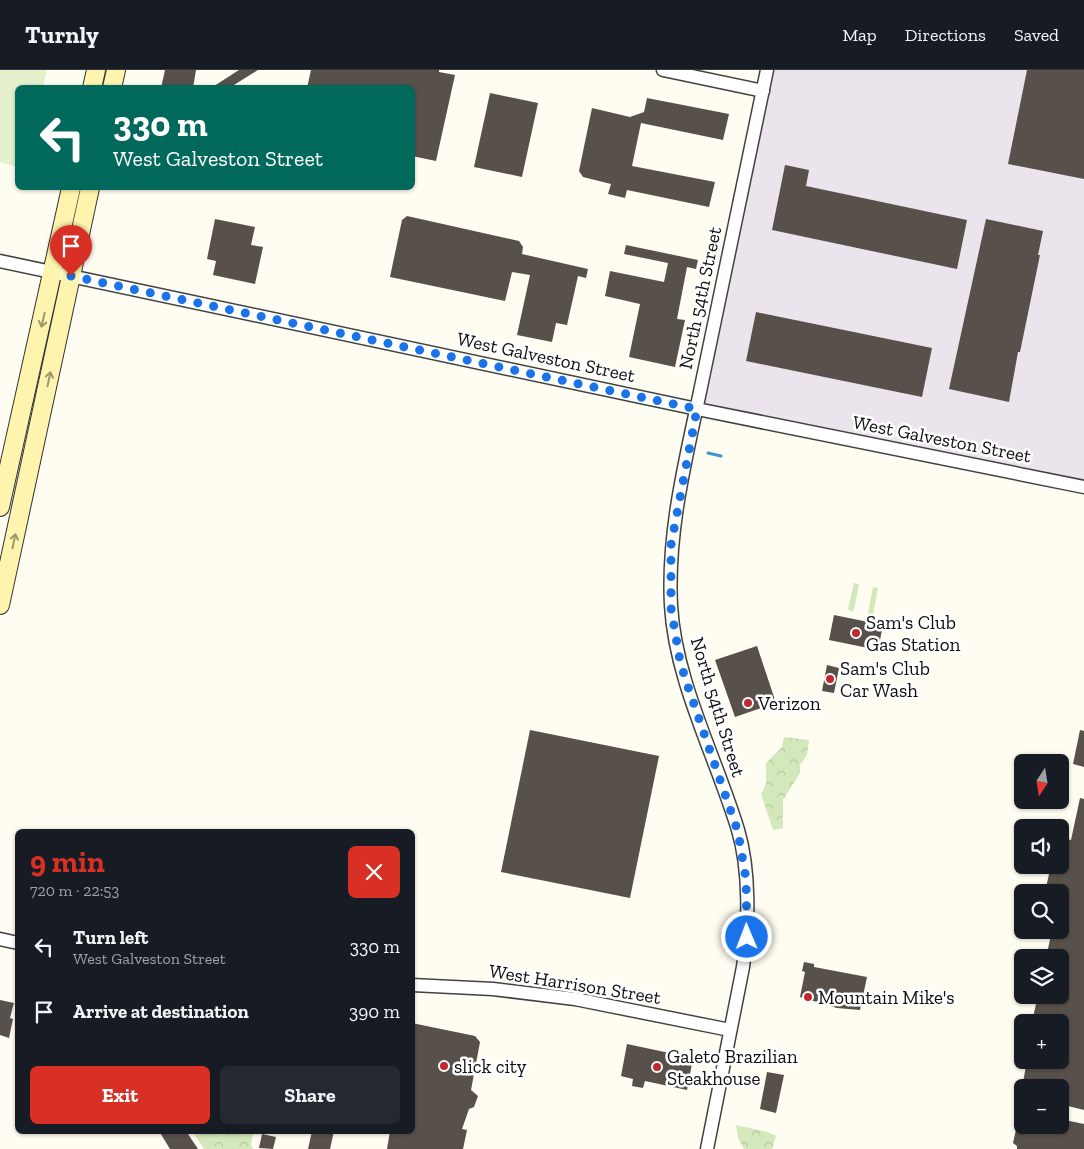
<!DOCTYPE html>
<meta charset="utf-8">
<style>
body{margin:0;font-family:"Zilla Slab",serif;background:#242831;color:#f1f3f6;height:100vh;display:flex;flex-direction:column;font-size:19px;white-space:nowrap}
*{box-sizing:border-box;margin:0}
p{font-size:16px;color:#9ea1a6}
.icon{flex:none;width:28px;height:28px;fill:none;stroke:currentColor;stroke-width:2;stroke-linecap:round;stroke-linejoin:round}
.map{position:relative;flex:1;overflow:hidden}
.panel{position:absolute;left:15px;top:759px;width:400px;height:305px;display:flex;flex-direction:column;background:#171b24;border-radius:8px;box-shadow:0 1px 4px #0004}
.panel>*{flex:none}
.guide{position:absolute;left:15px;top:15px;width:400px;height:105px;border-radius:8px;box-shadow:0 1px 4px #0004;background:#00695c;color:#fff;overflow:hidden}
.needle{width:32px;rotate:192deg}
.tools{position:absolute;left:1014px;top:684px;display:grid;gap:10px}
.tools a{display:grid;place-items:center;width:55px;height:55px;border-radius:8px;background:#171b24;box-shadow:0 1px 4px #0004;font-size:25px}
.pin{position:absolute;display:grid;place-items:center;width:42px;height:42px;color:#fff;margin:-51px -21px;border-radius:50% 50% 50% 0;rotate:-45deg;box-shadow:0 0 5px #0007}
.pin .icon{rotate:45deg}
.me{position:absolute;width:55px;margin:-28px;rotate:359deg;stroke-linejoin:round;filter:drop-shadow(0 0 4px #0008)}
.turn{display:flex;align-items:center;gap:18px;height:105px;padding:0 15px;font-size:22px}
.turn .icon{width:65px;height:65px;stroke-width:2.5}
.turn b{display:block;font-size:35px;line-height:42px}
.round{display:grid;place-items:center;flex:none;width:52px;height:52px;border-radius:8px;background:#242831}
.head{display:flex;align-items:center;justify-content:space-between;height:85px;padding:0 15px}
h1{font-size:30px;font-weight:700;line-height:38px;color:#d93025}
.action{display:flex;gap:10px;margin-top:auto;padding:10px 15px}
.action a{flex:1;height:58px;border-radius:8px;background:#d93025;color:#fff;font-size:20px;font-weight:700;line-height:58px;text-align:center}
.action a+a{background:#242831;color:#f1f3f6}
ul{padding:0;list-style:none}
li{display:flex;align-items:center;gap:15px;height:65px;padding:0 15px}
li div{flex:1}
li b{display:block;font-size:19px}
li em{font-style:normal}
header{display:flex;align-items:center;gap:30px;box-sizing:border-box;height:70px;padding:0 25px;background:#171b24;border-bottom:1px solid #363941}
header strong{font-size:24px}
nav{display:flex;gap:28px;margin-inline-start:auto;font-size:18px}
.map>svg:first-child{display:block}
</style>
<header>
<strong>Turnly</strong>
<nav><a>Map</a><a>Directions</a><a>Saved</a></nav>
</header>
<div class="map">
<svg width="1084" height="1079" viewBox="0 0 1084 1079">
<defs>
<pattern id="park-crowns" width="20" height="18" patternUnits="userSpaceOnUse" patternTransform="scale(1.25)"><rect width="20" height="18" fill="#d4e9bb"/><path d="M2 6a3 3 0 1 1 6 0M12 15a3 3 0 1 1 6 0" fill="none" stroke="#b5c7a0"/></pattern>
</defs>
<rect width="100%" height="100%" fill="#fffcf1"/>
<!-- industrial -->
<polygon fill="#ece4ed" points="767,0 1084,0 1084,417 697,339"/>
<!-- grass -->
<g fill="#d4e9bb">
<polygon points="854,513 859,514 854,540 851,542 848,539"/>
<polygon points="873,517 878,518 873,544 871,546 868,543"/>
</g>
<!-- park -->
<g fill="url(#park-crowns)">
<polygon points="784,667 809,670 807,685 800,695 800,703 783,730 783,758 773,760 761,724 766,714 766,693 782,677"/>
<polygon points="736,1055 767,1062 776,1066 772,1079 744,1079 738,1068"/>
<polygon points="192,1061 255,1061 253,1062 251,1075 253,1079 204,1079"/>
</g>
<!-- pitch -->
<polygon fill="#e5f1cd" points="0,0 47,0 43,17 18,18 17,97 0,92"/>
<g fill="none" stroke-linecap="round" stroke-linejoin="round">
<!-- stream -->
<polyline stroke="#3e95cc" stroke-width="3" points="708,383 721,386"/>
</g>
<!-- building -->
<g fill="#58504b">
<polygon points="165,0 196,0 193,18 161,18"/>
<polygon points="239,0 258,0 229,18 211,18"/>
<polygon points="311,0 439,0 439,2 455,5 436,91 412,86 412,18 307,18"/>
<polygon points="1027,0 1084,0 1084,109 1008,94"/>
<polygon points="490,23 538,33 522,107 474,97"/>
<polygon points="647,28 729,44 723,70 641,53 632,96 715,112 709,137 627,120 625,128 608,124 611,114 583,107 579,101 592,38 630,47 644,42"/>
<polygon points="785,95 809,100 806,116 967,150 957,199 772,160"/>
<polygon points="407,146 519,171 523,177 522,184 588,199 586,208 578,206 567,255 556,253 552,272 517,265 530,205 512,202 505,231 390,207 402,150"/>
<polygon points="215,149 255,157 251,175 263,177 255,214 213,205 216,191 207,189"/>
<polygon points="986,149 1043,161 1038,185 1040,185 1020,282 1018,282 1009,332 949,319"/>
<polygon points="626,175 698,190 696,199 687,197 677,249 685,250 675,297 629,287 640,234 605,226 610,201 664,212 668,193 624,184"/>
<polygon points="756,242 932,278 922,327 746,291"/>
<polygon points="834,545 883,555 878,580 829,570"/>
<polygon points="757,576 776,633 735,647 715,590"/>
<polygon points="827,595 839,598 834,623 822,621"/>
<polygon points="530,660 659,686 630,828 501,802"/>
<polygon points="1080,660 1084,661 1084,697 1073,694"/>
<polygon points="1080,728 1084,729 1084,1040 1060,1034 1060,1018 1022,1018 1027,990 1060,990 1060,952 1032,952 1038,925 1060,925 1060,888 1046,888 1052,860 1060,860 1060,822 1045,822 1051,795 1060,795 1060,768 1071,770"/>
<polygon points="804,892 814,894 814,897 867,907 860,940 837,938 800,927 805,902 802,901"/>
<polygon points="0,930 14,933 10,948 13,949 9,968 0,965"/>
<polygon points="412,953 475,966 480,972 471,1020 478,1026 474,1037 469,1039 462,1059 467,1060 463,1079 387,1079 390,1061 412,1061"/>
<polygon points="627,974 693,988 687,1020 645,1011 643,1018 632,1016 633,1009 621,1006"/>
<polygon points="767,1002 784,1005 776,1043 760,1039"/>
<polygon points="1060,1049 1084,1054 1084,1079 1017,1079 1017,1076 1013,1073 1017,1055 1060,1055"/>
<polygon points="159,1061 186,1061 198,1079 170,1079"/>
<polygon points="312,1061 334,1061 330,1079 308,1079"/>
<polygon points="262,1064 276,1067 273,1079 259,1078"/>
</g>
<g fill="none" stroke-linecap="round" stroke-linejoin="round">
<!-- minor casing -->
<g stroke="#424242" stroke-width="15">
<g id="minor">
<polyline points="663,0 763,21"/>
<polyline points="0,191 697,339 1084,417"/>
<polyline points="0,869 18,873"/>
<polyline points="412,915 493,919 575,929 730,960"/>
<path d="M707 1079 743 897C749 855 750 800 738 760 716 687 675 611 671 535 667 459 687 385 702 312 724 208 746 104 767 0"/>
</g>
</g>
<!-- secondary casing -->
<g stroke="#313131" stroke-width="20">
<g id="secondary">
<polyline points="92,18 96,0"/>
<polyline points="112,18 116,0"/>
<polyline points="0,437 71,118"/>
<polyline points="0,535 90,118"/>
</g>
</g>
<!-- minor -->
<use href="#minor" stroke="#fff" stroke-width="12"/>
<!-- secondary -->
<use href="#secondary" stroke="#fef4ae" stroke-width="18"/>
</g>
<!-- one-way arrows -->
<defs><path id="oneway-shaft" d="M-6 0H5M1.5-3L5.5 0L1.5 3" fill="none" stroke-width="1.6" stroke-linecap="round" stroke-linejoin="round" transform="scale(1.25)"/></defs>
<g stroke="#9e986e">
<use href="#oneway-shaft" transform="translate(43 250) rotate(103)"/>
<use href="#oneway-shaft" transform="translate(49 309) rotate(-78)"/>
<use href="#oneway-shaft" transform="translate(14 471) rotate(-78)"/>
</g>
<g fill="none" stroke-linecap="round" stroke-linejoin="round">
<!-- route -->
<polyline stroke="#1a73e8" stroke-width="9" stroke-dasharray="0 16.2" points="71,206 697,339 671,475 671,538 680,591 686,611 738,762 746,809 747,867"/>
</g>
<!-- markers -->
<g fill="#be2831" stroke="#fff" stroke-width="2">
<circle cx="856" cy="563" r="5"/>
<circle cx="830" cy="609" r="5"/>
<circle cx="748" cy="633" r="5"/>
<circle cx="808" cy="927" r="5"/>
<circle cx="444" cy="996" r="5"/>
<circle cx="657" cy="997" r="5"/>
</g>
<g text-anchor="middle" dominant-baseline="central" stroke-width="5" stroke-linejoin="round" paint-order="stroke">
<!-- street labels -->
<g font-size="19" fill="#0f0f0f" stroke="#fff">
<text transform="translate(700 228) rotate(-78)">North 54th Street</text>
<text transform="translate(546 287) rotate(12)">West Galveston Street</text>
<text transform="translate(942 369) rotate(11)">West Galveston Street</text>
<text transform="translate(718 637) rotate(73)">North 54th Street</text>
<text transform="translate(575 914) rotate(9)">West Harrison Street</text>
</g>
<!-- poi labels -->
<g font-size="19" fill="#0f0f0f" stroke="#fff" text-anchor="start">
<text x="866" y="552">Sam's Club<tspan x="866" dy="22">Gas Station</tspan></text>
<text x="840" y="598">Sam's Club<tspan x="840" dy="22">Car Wash</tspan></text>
<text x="758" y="633">Verizon</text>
<text x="818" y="927">Mountain Mike's</text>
<text x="667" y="986">Galeto Brazilian<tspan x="667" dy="22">Steakhouse</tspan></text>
<text x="454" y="996">slick city</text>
</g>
</g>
</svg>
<div class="tools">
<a><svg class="needle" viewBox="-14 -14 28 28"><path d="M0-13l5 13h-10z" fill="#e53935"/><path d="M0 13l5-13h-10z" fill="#9ea1a6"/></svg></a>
<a><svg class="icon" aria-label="sound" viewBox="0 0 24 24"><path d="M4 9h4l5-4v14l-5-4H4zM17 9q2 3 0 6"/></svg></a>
<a><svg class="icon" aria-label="search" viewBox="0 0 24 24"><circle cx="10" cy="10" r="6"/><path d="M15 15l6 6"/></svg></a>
<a><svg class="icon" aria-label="layers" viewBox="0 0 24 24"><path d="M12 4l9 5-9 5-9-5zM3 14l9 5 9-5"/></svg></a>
<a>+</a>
<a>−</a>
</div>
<div class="pin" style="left:71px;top:206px;background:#d93025"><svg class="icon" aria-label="arrive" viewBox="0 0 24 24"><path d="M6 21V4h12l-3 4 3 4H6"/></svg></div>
<svg class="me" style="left:747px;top:867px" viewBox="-20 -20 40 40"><circle r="17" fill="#1a73e8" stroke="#fff" stroke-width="3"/><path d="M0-11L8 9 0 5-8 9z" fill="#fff"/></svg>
<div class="guide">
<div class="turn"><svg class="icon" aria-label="left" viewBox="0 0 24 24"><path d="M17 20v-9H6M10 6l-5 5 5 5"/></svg><div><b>330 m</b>West Galveston Street</div></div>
</div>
<section class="panel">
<div class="head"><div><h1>9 min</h1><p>720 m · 22:53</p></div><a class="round" style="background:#d93025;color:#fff"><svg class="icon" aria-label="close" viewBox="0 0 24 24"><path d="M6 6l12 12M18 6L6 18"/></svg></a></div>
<ul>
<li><svg class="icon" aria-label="left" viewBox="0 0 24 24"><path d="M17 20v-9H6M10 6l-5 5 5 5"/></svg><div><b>Turn left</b><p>West Galveston Street</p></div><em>330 m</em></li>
<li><svg class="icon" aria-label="arrive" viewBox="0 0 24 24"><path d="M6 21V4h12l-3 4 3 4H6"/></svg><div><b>Arrive at destination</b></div><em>390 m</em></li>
</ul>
<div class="action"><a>Exit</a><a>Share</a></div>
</section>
</div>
